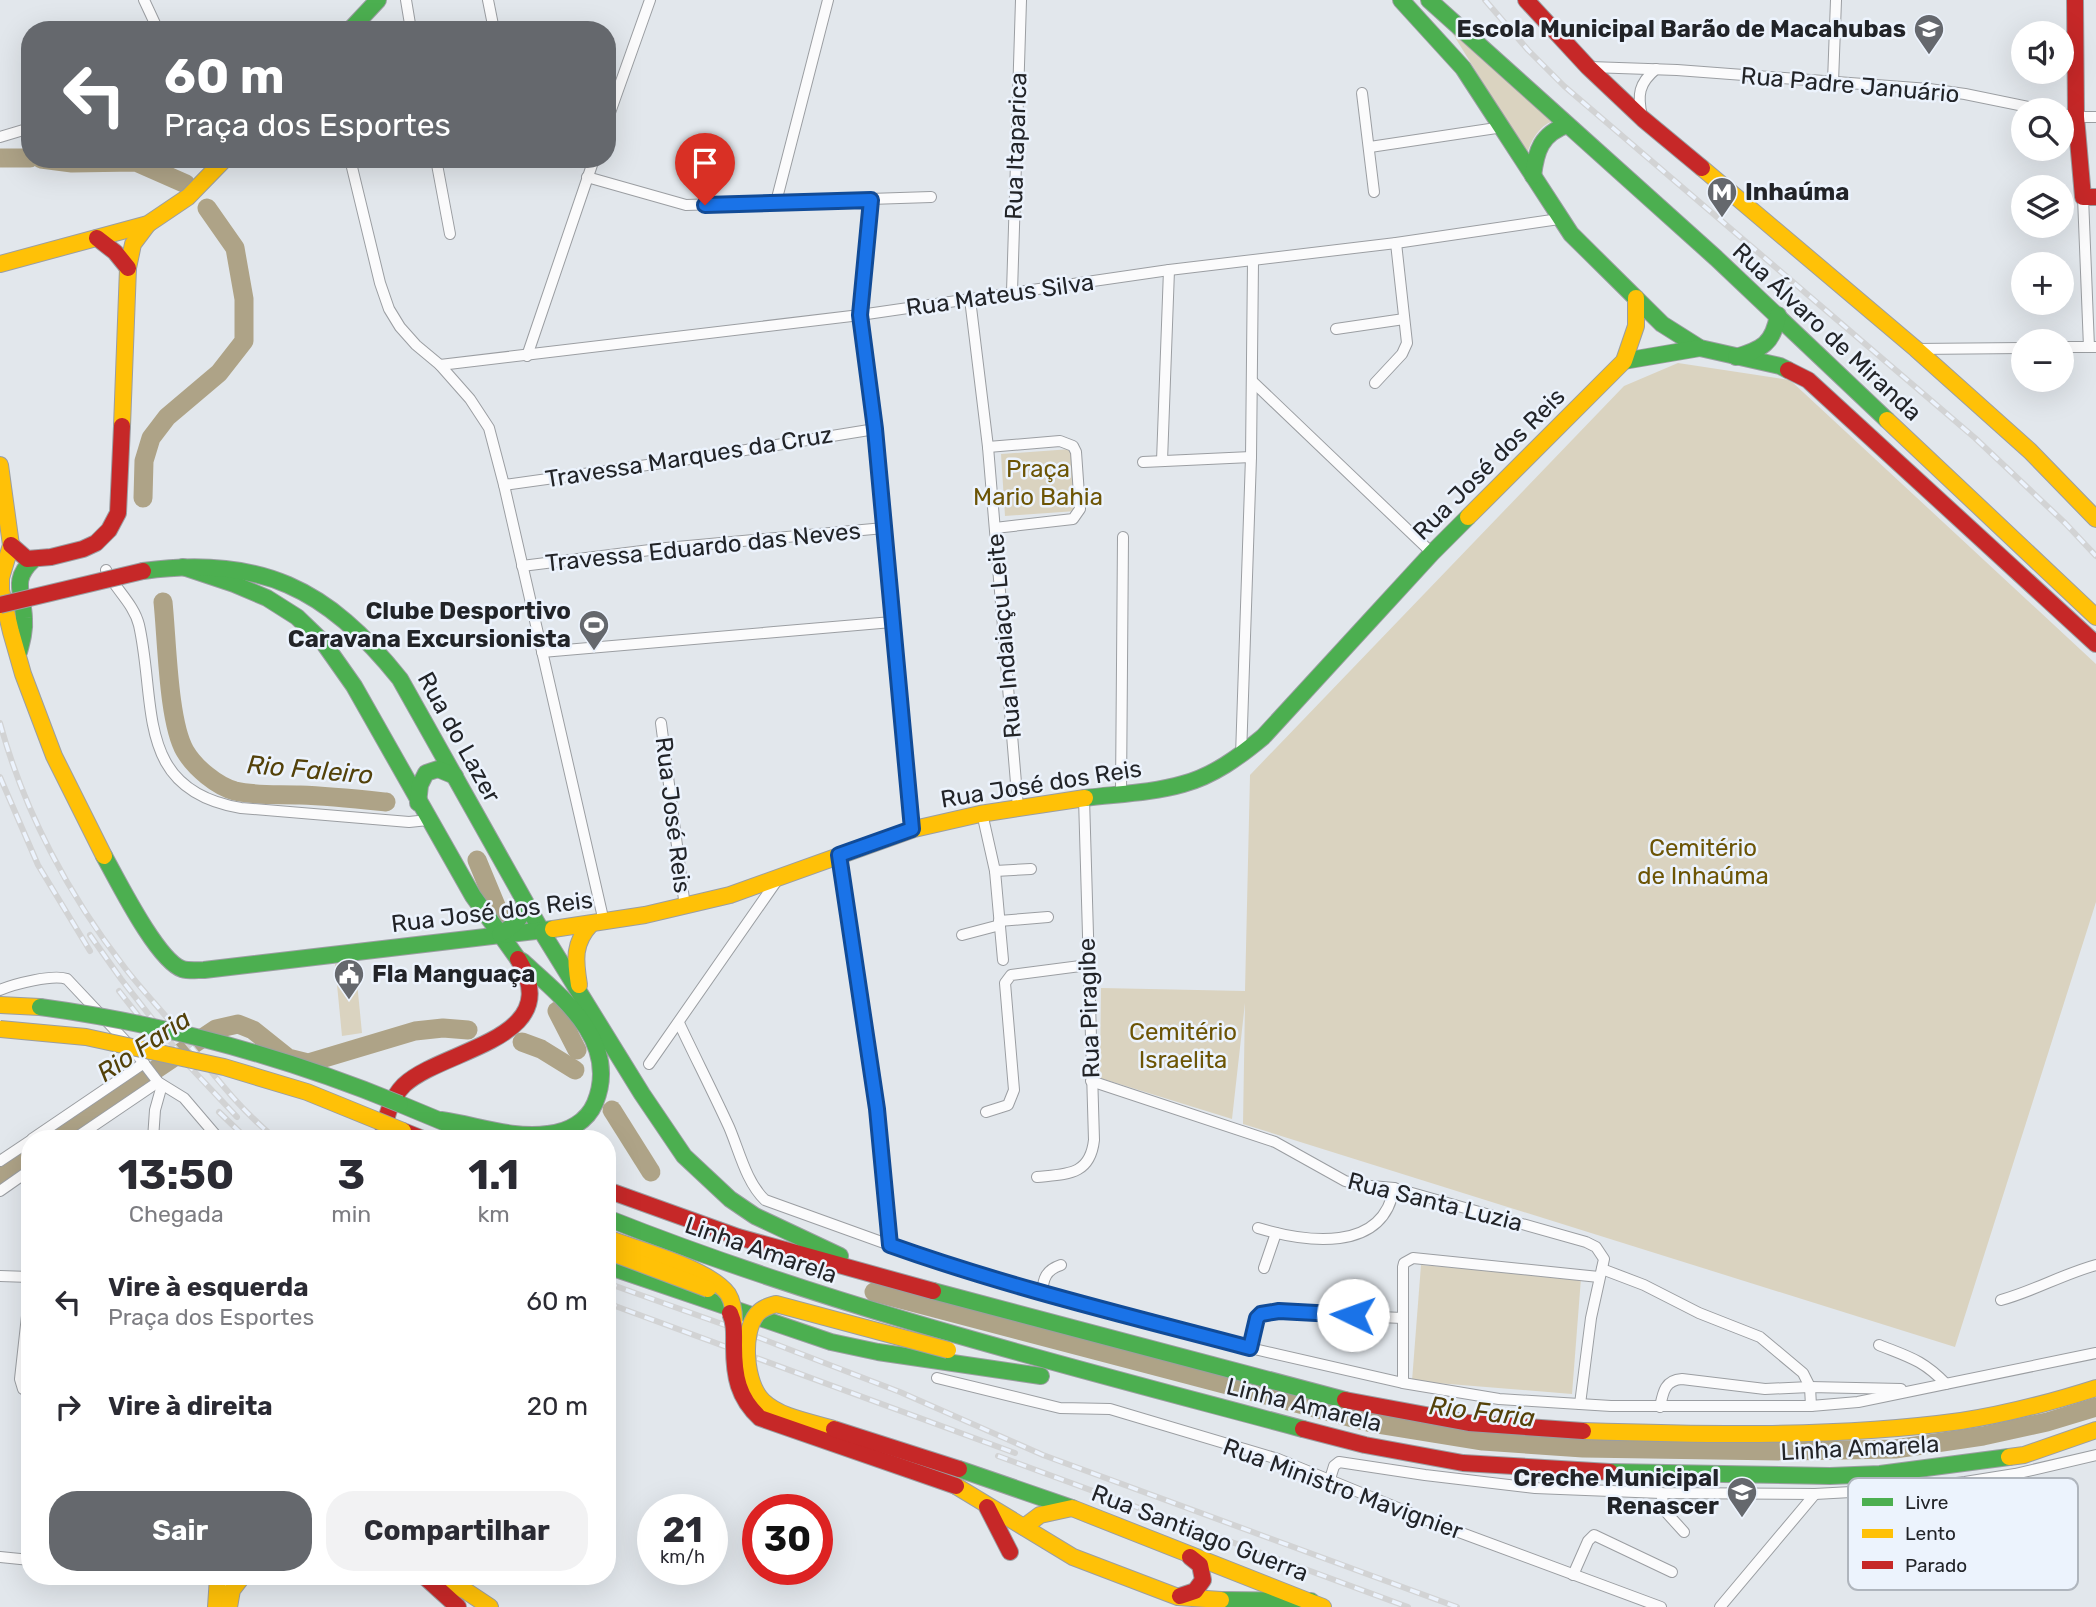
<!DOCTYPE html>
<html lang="pt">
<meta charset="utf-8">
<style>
body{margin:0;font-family:Rubik,sans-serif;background:#f2f2f3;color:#2b2b33;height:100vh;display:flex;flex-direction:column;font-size:26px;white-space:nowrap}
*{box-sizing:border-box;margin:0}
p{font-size:23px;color:#7c7c81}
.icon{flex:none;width:38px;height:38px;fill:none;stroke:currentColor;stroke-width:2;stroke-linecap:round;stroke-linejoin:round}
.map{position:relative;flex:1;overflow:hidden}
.details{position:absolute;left:21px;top:1130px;width:595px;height:455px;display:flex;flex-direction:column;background:#fff;border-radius:28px;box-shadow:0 7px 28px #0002}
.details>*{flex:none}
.banner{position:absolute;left:21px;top:21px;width:595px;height:147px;border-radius:28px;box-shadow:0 7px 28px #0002;background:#65686d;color:#fff;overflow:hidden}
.controls{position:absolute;left:2011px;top:21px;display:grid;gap:14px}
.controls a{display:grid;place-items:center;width:63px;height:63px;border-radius:50%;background:#fff;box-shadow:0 7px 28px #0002;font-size:35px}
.speed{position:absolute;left:637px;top:1494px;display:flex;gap:14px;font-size:35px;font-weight:700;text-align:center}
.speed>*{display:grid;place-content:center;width:91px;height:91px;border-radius:50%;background:#fff;box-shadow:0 7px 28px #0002;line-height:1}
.speed small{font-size:18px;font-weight:400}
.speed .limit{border:10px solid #d22;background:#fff;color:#111}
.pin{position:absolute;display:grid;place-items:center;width:60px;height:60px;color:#fff;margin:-72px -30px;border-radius:50% 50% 50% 0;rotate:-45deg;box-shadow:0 0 7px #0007}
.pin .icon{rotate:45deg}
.me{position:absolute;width:77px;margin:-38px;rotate:273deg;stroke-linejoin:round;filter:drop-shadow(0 0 5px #0008)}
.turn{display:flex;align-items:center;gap:24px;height:147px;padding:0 28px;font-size:32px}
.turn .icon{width:91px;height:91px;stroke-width:2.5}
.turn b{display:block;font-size:49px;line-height:60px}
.eta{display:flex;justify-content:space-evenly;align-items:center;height:119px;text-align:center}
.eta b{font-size:42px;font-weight:700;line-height:49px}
.button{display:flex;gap:14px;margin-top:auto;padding:14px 28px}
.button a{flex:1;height:80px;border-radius:28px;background:#65686d;color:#fff;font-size:28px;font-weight:700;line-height:80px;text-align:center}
.button a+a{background:#f2f2f3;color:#2b2b33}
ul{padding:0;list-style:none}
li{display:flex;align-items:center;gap:21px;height:105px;padding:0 28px}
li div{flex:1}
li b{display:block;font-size:26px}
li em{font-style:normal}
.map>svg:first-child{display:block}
</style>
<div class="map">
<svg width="2096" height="1607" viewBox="0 0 2096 1607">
<rect width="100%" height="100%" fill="#e2e7ec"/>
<!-- green -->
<g fill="#dad3c0">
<path d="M1448 26 1553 121C1539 126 1531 140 1527 154Z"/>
<polygon points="1678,363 1790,380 2096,664 2096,902 1955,1347 1243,1124 1245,1003 1232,1119 1100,1078 1101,988 1245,991 1250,775 1624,386"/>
<polygon points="1071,449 1076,511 1005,516 1001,454"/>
<polygon points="355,962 362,1033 342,1036 335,964"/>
<polygon points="1421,1265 1581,1278 1572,1394 1412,1381"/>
</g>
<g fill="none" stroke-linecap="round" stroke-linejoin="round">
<!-- river -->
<g stroke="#aea387" stroke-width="19">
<polyline points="0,158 30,158"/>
<polyline points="41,159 72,163 136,162 186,184"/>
<polyline points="143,498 144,461 151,438 167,417 219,373 244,341 244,299 235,248 207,208"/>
<path d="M163 602C167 639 168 722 185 751 195 768 217 786 235 791 256 796 279 794 300 795 329 796 357 799 386 802"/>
<polyline points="477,860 499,913"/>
<polyline points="557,1011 577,1050"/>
<polyline points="522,1042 541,1049 575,1070"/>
<polyline points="612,1110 651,1172"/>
<polyline points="52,1139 216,1029 238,1024 253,1030 288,1058 308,1063 415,1031 443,1028 468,1030"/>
<polyline points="0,1175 30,1154"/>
<polyline points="874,1292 1372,1423 1483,1441 1583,1448 1787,1451 1895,1449 1983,1436 2047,1422 2096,1407"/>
</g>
<!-- street casing -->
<g stroke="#9b9ea2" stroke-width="12">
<g id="street">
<polyline points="144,0 158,30"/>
<polyline points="406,0 411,30"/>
<polyline points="488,0 494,30"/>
<polyline points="1590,67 1677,70 1929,89 1965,94 2043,110"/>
<polyline points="1833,82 1836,0"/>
<polyline points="1362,93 1374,192"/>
<polyline points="2062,114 2076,117 2096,117"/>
<path d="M1642 116C1637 95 1639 83 1656 69"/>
<polyline points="607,121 650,0"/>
<polyline points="0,137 30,128"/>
<polyline points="1370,147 1503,127"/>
<polyline points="350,159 380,283 389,309 400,327 416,345 440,365 470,399 489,428 504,485 604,922"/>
<polyline points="436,159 450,234"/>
<polyline points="587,177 686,205 931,197"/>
<polyline points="2083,197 2089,347"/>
<polyline points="871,200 860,315 875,429 912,829"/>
<polyline points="776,202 828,0"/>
<polyline points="1012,292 1021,0"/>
<polyline points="970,299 988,447 1018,807"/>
<polyline points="1336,329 1404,319"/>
<polyline points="2062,347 2096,347"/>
<polyline points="1916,349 2023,348"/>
<polyline points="527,356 594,159"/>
<polyline points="440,365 860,315 1169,270 1396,243 1559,219"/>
<polyline points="1252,381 1432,553"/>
<polyline points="1375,383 1402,354 1407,343 1396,243"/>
<polyline points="988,447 1060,441 1073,446 1076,452 1080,509 1073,519 995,528"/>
<polyline points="1162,461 1169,270"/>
<polyline points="1143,462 1251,457"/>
<polyline points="504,485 690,459 875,429"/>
<polyline points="522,566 666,548 884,528"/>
<path d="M106 570C115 589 134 604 139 625 157 705 134 790 241 808L409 822 428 820"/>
<polyline points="542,652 892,622"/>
<polyline points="661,723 685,907"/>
<polyline points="1241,756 1251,457 1253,261"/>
<polyline points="1121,793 1123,537"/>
<polyline points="982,813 995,871 1003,960"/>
<polyline points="839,855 877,1109 890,1246"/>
<polyline points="995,871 1031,869"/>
<polyline points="999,921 1048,917"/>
<polyline points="962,935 1000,925"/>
<path d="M0 990C14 984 53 974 67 979L132 1048 158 1082 184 1098 219 1139"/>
<path d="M679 1023C695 1057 713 1092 729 1127 739 1150 746 1182 765 1200L959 1270 1042 1294 1250 1348 1403 1383 1499 1399 1611 1406H1811L1858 1402 2096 1353"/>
<polyline points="649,1064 778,879"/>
<polyline points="1091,1081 1275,1142 1345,1181 1360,1185 1394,1188 1586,1242 1596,1247 1604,1259 1591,1318 1580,1404"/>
<polyline points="986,1112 1008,1105 1014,1090 1005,983 1011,975 1088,965"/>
<polyline points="32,1139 144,1063"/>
<polyline points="74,1139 158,1082"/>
<polyline points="153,1139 155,1110 162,1085"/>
<polyline points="0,1161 30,1141"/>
<path d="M1037 1177C1066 1174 1090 1176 1094 1140L1084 798"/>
<polyline points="0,1191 30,1170"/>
<path d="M1258 1228C1305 1242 1383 1254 1394 1188"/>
<polyline points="1264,1268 1276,1233"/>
<polyline points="1602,1269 1644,1285 1699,1313 1760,1337 1803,1373 1810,1387 1811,1406"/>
<polyline points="0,1276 30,1277"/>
<polyline points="30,1289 20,1379 23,1389 30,1393"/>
<path d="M1042 1294C1043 1278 1046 1270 1061 1265"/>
<path d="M2001 1300C2034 1291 2063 1274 2096 1265"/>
<path d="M1879 1345C1909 1357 1923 1360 1946 1384"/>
<path d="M1250 1348C1254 1333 1253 1316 1270 1312L1402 1318"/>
<polyline points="937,1378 1060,1408 1110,1409 1278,1459 1432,1522 1661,1607"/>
<polyline points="1403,1383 1403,1267 1404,1263 1413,1258 1599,1277"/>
<path d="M1660 1407C1663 1392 1665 1380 1682 1379L1765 1389 1810 1387 1901 1389"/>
<polyline points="1330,1479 1334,1466 1339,1462 1425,1475 1535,1488 1661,1493 1815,1494 1905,1489 1965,1482 2015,1474 2096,1455"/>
<polyline points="1661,1493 1665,1511 1684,1532"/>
<polyline points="0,1557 30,1560"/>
<polyline points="1573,1575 1588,1541 1594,1535 1672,1572"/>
<polyline points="204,1577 224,1581 232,1590"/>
<polyline points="1720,1607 1815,1494"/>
</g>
</g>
<!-- fast casing -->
<g stroke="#9b9ea2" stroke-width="18">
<g id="fast">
<polyline points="1401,0 1463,68 1571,234 1662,324 1700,348 1780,366 1788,370"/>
<polyline points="1429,0 1716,258 1887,420"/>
<polyline points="350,30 378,0"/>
<path d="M1533 176C1536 151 1541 134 1567 125"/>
<path d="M1736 357C1762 349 1773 344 1778 315"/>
<polyline points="1624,361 1700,348"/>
<polyline points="183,567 234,584 267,598 297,617 323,642 354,686 473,896 518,959"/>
<path d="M143 571C259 555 328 588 400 679L542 932"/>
<path d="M19 652C22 641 25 630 24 618 23 593 11 580 33 560"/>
<path d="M1085 798C1117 794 1152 793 1183 784 1213 776 1239 757 1263 737L1432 553 1468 517"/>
<polyline points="418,803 420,785 426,773 438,769 455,776"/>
<path d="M104 856C118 881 157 960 182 969 189 971 197 970 204 970L553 929"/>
<polyline points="542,932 642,1094 684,1156 730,1199 755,1216 840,1256"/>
<path d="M500 934C514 926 523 919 524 902"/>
<polyline points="400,1104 453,1126"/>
<path d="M441 1120C476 1125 513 1139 548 1134 568 1132 587 1122 595 1103 620 1042 563 998 522 961"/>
<path d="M607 1218C833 1308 1068 1366 1303 1429"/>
<polyline points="607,1266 831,1342 878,1352 1041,1376"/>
<polyline points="933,1291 1345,1400"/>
<polyline points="959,1469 1072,1508"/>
<polyline points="1610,1472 1830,1476 1880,1474 2009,1457"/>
<polyline points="1221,1600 1311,1601"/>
</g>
</g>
<!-- slow casing -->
<g stroke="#9b9ea2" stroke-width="18">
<g id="slow">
<polyline points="1702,168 1916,349 2030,451 2096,519"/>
<polyline points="0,264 148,224 188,197 225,159"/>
<polyline points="1887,420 2096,617"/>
<polyline points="122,426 128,268 133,244 148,224"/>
<polyline points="0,465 11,545 1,578 1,590 11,632 23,674 54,756 104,856"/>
<polyline points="1468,517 1624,361 1636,326 1636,298"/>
<polyline points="553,929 645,915 730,895 914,829 980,814 1085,798"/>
<path d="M579 985C575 960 573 943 591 924"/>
<polyline points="0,1005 40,1007"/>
<path d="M1583 1431C1708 1435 1837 1438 1961 1421 2007 1414 2052 1402 2096 1388"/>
<polyline points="2009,1457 2024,1455 2096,1430"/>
<polyline points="956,1486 1073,1557 1178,1597 1221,1600"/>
<polyline points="1024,1527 1040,1515 1072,1508 1323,1607"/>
<polyline points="435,1577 466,1591 490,1607"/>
<polyline points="216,1607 218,1577"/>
<polyline points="229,1607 232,1590 242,1577"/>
</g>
</g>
<!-- jam casing -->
<g stroke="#9b9ea2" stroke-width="18">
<g id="jam">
<polyline points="1526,0 1588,67 1643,119 1702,168"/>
<polyline points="2075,0 2076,117 2083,197 2096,197"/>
<polyline points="97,238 115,252 128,268"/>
<polyline points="1788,370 1808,380 2096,644"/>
<polyline points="11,545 27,559 51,557 83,549 96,543 109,530 118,513 122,426"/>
<polyline points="403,1131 423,1139"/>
<path d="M382 1139C386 1119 389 1100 404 1085 444 1048 568 1040 518 959"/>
<polyline points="607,1190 738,1237 933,1291"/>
<polyline points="1345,1400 1469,1423 1583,1431"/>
<polyline points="1303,1429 1365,1445 1463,1463 1610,1472"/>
<polyline points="987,1507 1010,1552"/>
<polyline points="425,1577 458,1607"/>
<polyline points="1180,1596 1195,1591 1203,1580 1200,1565 1190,1557"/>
</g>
</g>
<!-- street -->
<use href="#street" stroke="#fbfbfc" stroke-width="10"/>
<!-- fast -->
<use href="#fast" stroke="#4caf50" stroke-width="16"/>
<!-- slow -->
<use href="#slow" stroke="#ffc107" stroke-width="16"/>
<!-- jam -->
<use href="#jam" stroke="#c62828" stroke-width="16"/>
<!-- rail casing -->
<g stroke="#d2d3d4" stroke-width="6">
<g id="rail">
<polyline points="1485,0 1528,50 1564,86 1975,438 2065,523 2096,556"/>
<path d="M0 723C24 811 69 896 125 968 142 990 162 1011 180 1033 210 1070 238 1108 276 1139"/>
<polyline points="0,777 38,865 90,951"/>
<polyline points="90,935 121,979 190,1067 237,1117"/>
<polyline points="119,991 158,1041"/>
<polyline points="219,1112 247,1139"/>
<polyline points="607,1283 739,1330 900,1392 1043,1455 1457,1607"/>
<polyline points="607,1303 1015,1453"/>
<polyline points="998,1456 1408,1607"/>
</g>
</g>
<!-- rail -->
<use href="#rail" stroke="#ecf3fd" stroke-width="3.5" stroke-dasharray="10" stroke-linecap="butt"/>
<!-- fast-bridge casing -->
<g stroke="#9b9ea2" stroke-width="18" stroke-linecap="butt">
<path id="fast-bridge" d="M40 1007C165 1024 283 1056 400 1104"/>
</g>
<!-- slow-bridge casing -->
<g stroke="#9b9ea2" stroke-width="18" stroke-linecap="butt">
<g id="slow-bridge">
<polyline points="0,1029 86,1037 224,1067 307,1092 403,1131"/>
<path d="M607 1238C638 1250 709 1268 728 1294 733 1302 734 1312 734 1321"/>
<polyline points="607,1251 708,1289"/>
<path d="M834 1429C811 1422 781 1418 763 1401 745 1384 741 1333 757 1314 762 1308 769 1306 776 1304L948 1350"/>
</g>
</g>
<!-- jam-bridge casing -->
<g stroke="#9b9ea2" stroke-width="18" stroke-linecap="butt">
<g id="jam-bridge">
<polyline points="0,605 143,571"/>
<path d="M730 1313C735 1324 734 1334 734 1346 734 1376 738 1398 760 1418L956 1486"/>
<polyline points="834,1429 959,1469"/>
</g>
</g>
<!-- fast-bridge -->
<use href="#fast-bridge" stroke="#4caf50" stroke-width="16"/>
<!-- slow-bridge -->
<use href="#slow-bridge" stroke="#ffc107" stroke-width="16"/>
<!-- jam-bridge -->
<use href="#jam-bridge" stroke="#c62828" stroke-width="16"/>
</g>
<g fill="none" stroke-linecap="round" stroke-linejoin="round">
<!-- route casing -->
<g stroke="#114b97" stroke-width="18">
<path id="route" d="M705 205 871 200 860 315 875 429 912 829 839 855 877 1109 890 1245C1008 1287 1129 1316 1250 1348L1257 1318 1261 1314 1279 1311 1353 1315"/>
</g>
<!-- route -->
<use href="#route" stroke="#1a73e8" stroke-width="12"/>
</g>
<!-- icons -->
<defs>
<g id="school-pin" transform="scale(1.575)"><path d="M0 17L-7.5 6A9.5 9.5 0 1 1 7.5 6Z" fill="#65686d" stroke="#ecf3fd"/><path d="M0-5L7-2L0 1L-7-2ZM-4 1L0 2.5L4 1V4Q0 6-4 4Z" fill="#fff"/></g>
<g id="metro-pin" transform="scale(1.575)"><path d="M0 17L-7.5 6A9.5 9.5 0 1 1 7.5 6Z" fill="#65686d" stroke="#ecf3fd"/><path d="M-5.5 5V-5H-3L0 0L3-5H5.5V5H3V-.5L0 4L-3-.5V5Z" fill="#fff"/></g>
<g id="stadium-pin" transform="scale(1.575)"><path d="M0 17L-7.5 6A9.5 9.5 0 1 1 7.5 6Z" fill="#65686d" stroke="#ecf3fd"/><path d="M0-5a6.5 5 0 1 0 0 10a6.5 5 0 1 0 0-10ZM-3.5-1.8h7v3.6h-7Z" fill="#fff"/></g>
<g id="civic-pin" transform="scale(1.575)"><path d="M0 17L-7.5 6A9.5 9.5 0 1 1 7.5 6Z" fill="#65686d" stroke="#ecf3fd"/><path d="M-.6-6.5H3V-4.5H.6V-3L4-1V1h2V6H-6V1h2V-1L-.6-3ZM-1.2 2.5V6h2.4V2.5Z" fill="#fff"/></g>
</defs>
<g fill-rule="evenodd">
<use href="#school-pin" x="1929" y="29"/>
<use href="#metro-pin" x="1722" y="192"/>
<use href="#stadium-pin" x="594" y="625"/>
<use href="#civic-pin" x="349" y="974"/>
<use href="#school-pin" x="1742" y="1492"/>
</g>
<g text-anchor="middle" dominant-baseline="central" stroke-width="5" stroke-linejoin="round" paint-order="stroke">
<!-- poi labels -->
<g font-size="24" font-weight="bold" fill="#222428" stroke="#ecf3fd" text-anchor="end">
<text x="1906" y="29">Escola Municipal Barão de Macahubas</text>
<text x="1745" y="192" text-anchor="start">Inhaúma</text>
<text x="571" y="611">Clube Desportivo<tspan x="571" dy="28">Caravana Excursionista</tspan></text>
<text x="372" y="974" text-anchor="start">Fla Manguaça</text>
<text x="1719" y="1478">Creche Municipal<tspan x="1719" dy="28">Renascer</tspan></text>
</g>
<!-- street labels -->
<g font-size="24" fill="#222428" stroke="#ecf3fd">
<text transform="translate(1850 85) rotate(5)">Rua Padre Januário</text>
<text transform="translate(1016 146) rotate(-88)">Rua Itaparica</text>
<text transform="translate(1000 295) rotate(-8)">Rua Mateus Silva</text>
<text transform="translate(1827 332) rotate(43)">Rua Álvaro de Miranda</text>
<text transform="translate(689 457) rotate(-9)">Travessa Marques da Cruz</text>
<text transform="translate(1489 464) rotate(-45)">Rua José dos Reis</text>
<text transform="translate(703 547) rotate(-6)">Travessa Eduardo das Neves</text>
<text transform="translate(1004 636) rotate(-95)">Rua Indaiaçu Leite</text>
<text transform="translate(459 737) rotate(61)">Rua do Lazer</text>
<text transform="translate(1041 784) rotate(-9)">Rua José dos Reis</text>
<text transform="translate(673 815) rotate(83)">Rua José Reis</text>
<text transform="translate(492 912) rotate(-7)">Rua José dos Reis</text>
<text transform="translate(1089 1008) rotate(-92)">Rua Piragibe</text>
<text transform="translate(1435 1202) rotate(14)">Rua Santa Luzia</text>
<text transform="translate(761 1250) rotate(19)">Linha Amarela</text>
<text transform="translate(1304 1405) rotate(14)">Linha Amarela</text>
<text transform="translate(1860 1448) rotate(-3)">Linha Amarela</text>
<text transform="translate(1343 1489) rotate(20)">Rua Ministro Mavignier</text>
<text transform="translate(1200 1533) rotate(21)">Rua Santiago Guerra</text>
</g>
<!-- park labels -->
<g font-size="24" fill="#6c5405" stroke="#ecf3fd">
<text x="1038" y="469">Praça<tspan x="1038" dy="28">Mario Bahia</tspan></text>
<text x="1703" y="848">Cemitério<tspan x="1703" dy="28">de Inhaúma</tspan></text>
<text x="1183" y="1032">Cemitério<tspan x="1183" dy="28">Israelita</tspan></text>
</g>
<!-- water labels -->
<g font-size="26" font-style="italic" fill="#534109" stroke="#ecf3fd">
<text transform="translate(310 770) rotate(5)">Rio Faleiro</text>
<text transform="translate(144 1046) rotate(-34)">Rio Faria</text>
<text transform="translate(1482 1412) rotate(7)">Rio Faria</text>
</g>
</g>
<!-- legend -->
<rect x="1848" y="1478" width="230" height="112" rx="10" fill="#ecf3fd" stroke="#afb5bd" stroke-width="2"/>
<rect x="1862" y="1498" width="31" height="8" fill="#4caf50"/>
<rect x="1862" y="1529" width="31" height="9" fill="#ffc107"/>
<rect x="1862" y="1561" width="31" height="8" fill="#c62828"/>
<g font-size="19" fill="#222428">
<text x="1905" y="1509">Livre</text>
<text x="1905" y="1540">Lento</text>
<text x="1905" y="1572">Parado</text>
</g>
</svg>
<div class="controls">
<a><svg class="icon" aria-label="sound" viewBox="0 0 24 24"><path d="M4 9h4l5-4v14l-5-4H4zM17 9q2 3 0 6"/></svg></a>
<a><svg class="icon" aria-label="search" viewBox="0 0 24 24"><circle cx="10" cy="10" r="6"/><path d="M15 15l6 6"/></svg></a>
<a><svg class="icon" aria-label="layers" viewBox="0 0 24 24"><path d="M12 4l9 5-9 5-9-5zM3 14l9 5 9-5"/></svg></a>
<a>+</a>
<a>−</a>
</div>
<div class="speed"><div>21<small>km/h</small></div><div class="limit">30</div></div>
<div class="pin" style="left:705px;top:205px;background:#d93025"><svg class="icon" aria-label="arrive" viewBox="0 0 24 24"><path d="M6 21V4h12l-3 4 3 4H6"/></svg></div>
<svg class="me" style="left:1353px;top:1315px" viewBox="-20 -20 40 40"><circle r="19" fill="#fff"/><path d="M0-13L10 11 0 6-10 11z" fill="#1a73e8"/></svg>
<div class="banner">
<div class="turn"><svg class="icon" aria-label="left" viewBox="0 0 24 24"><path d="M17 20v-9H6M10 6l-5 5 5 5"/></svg><div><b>60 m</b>Praça dos Esportes</div></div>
</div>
<section class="details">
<div class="eta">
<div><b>13:50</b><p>Chegada</p></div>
<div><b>3</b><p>min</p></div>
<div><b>1.1</b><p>km</p></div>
</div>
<ul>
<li><svg class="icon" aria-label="left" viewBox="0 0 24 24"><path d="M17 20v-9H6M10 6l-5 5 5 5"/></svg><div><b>Vire à esquerda</b><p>Praça dos Esportes</p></div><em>60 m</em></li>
<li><svg class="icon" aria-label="right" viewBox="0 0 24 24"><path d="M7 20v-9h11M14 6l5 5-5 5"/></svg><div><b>Vire à direita</b></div><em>20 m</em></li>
</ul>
<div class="button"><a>Sair</a><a>Compartilhar</a></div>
</section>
</div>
